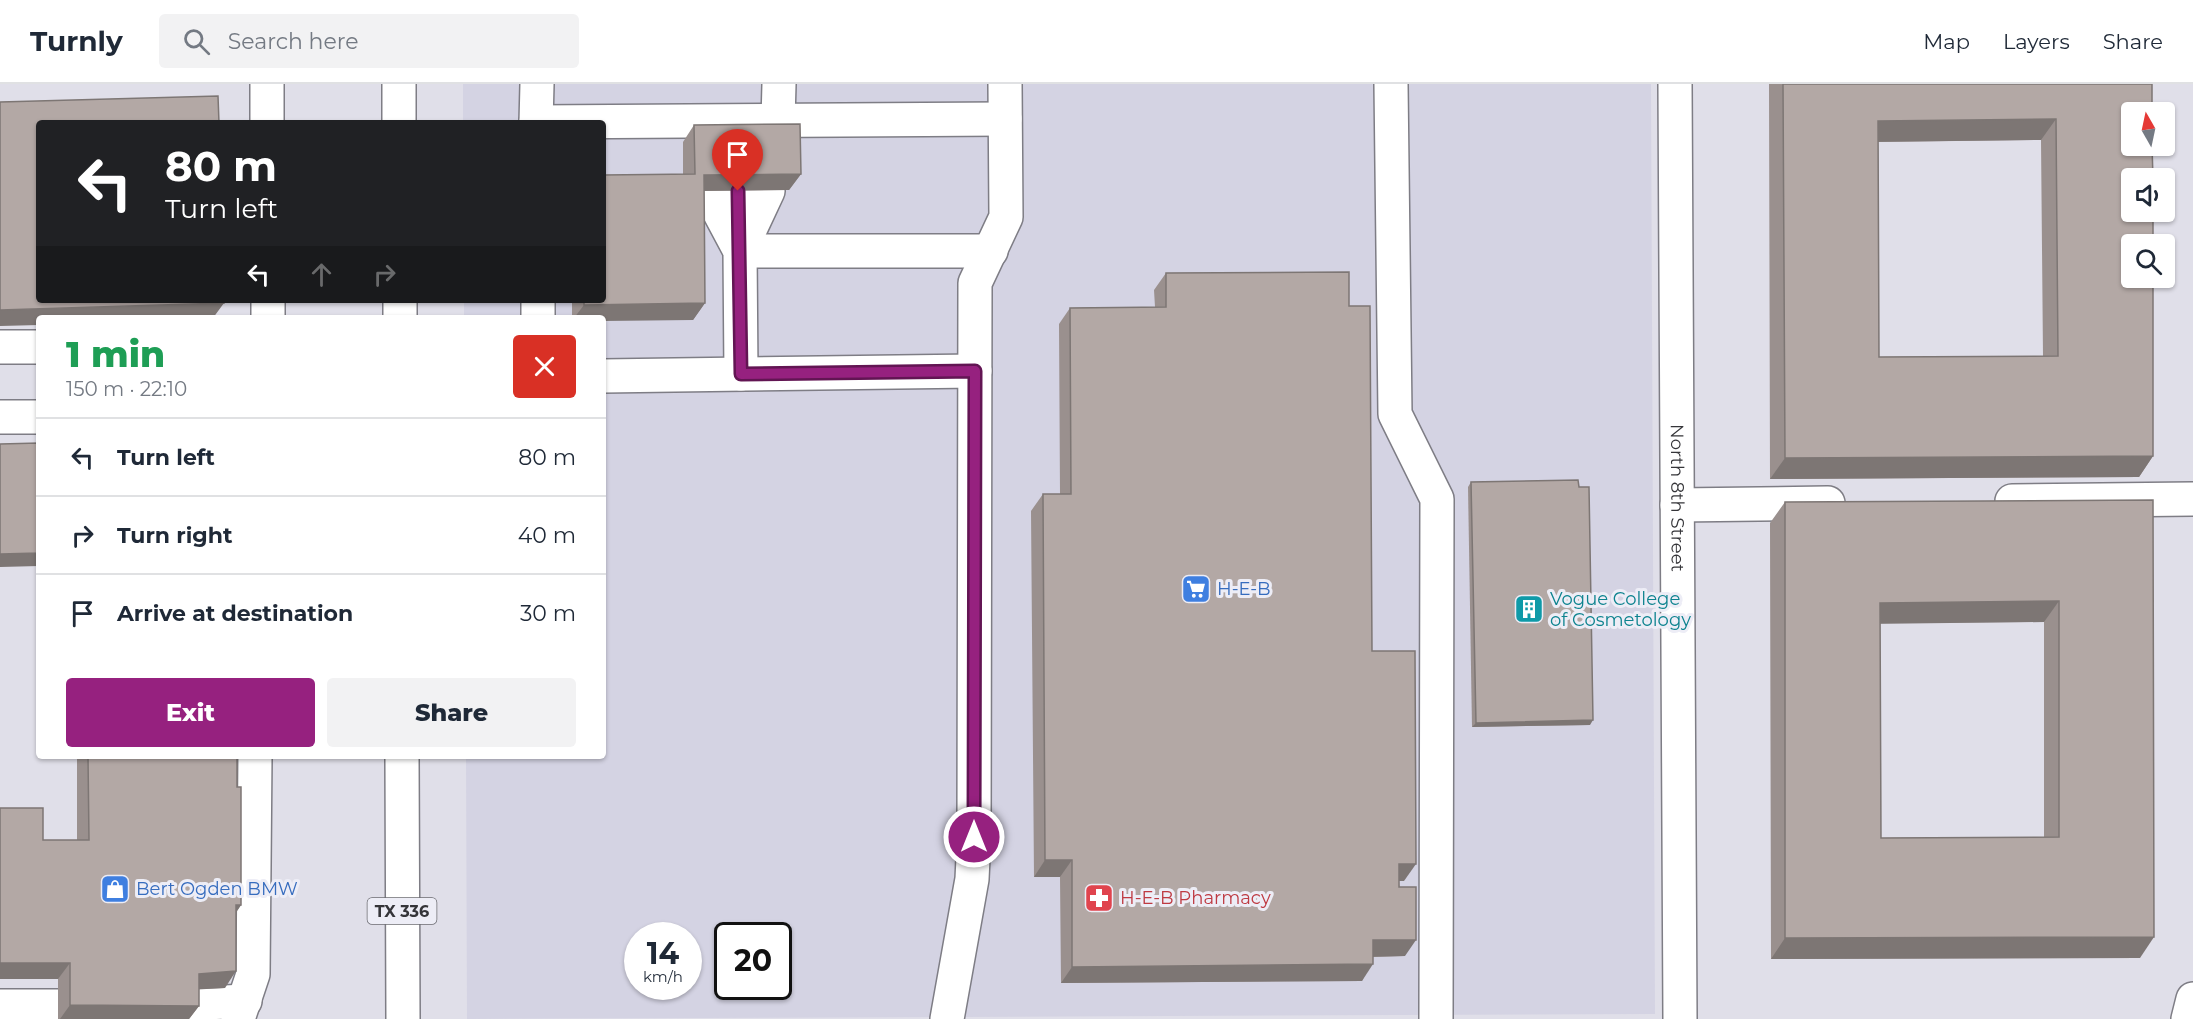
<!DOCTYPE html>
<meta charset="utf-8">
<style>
body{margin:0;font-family:Montserrat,sans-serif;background:#f2f2f3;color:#1f2937;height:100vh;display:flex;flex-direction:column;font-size:22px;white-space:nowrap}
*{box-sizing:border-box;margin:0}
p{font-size:20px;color:#747a83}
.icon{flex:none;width:33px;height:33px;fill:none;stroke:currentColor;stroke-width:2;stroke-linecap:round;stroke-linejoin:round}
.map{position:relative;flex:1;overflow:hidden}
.side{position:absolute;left:36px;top:231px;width:570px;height:444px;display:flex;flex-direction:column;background:#fff;border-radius:6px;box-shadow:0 2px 4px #0004}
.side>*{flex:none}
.hud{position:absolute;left:36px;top:36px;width:570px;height:183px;border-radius:6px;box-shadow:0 2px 4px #0004;background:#202124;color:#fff;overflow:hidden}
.needle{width:39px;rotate:351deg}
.buttons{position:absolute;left:2121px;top:18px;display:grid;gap:12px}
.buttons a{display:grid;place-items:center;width:54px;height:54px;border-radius:6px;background:#fff;box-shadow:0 2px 4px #0004;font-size:30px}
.speed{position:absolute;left:624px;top:838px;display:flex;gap:12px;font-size:30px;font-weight:700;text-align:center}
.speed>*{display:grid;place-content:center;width:78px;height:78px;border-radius:50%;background:#fff;box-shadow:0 2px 4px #0004;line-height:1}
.speed small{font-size:15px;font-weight:400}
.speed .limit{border:3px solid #111;border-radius:9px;background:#fff;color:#111}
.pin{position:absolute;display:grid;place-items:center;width:51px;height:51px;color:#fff;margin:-62px -26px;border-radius:50% 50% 50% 0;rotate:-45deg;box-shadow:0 0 6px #0007}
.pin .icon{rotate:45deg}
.me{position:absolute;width:66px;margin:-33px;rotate:0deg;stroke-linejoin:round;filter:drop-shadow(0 0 4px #0008)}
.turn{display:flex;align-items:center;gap:21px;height:126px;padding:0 30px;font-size:27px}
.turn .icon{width:78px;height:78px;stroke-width:2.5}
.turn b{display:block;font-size:42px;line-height:51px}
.lanes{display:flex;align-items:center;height:57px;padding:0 30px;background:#0003;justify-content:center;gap:30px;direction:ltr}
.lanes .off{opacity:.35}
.round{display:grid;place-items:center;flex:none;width:63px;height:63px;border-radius:6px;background:#f2f2f3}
.head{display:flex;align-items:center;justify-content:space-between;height:102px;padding:0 30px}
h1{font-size:36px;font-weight:800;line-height:45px;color:#1e9e55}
.primary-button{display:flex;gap:12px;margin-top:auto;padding:12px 30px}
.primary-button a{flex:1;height:69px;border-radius:6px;background:#96217f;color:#fff;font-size:24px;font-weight:800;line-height:69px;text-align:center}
.primary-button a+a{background:#f2f2f3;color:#1f2937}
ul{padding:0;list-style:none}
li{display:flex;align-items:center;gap:18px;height:78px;padding:0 30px;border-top:2px solid #e0e1e3}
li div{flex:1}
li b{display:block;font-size:22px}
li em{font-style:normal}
header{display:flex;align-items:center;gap:36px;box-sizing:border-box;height:84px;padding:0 30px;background:#fff;border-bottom:2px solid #e0e1e3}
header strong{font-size:28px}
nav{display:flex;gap:33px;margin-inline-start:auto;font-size:21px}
.search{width:420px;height:54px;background:#f2f2f3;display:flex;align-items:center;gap:15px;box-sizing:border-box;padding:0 21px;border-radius:6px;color:#747a83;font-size:22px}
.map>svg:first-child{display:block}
</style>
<header>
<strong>Turnly</strong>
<div class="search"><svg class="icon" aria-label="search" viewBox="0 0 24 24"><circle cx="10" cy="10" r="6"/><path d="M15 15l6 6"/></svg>Search here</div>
<nav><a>Map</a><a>Layers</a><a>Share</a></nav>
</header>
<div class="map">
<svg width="2193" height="935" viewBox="0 0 2193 935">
<rect width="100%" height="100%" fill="#e0dfe9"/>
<!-- built -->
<path fill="#d4d3e3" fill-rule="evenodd" d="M463 0H1651L1655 930 467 935 466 672H603V234H464V216H603V39H463ZM638 852H688V903H638ZM728 852H778V903H728Z"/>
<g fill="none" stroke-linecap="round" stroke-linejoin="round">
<!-- minor casing -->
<g stroke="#7e7d85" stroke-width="36">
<g id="minor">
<polyline points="267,0 267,39"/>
<polyline points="1391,0 1395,330 1437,415 1436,935"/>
<path id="s1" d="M1675 0 1680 935"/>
<polyline points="778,36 779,0"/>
<polyline points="536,38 1005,35"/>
<polyline points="536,39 537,0"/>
<polyline points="708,107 740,167 741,290"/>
<polyline points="738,107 740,159"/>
<polyline points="740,167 991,167"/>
<polyline points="740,167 768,107"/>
<polyline points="268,216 268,234"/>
<polyline points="538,216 538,234"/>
<polyline points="0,263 39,263"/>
<polyline points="603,292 975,287"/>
<polyline points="0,333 39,333"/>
<polyline points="2012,417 2193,415"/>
<polyline points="1677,421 1828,419"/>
<polyline points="187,920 245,917"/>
<polyline points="0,922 58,922"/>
<polyline points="238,935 253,890 255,672"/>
<polyline points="947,935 972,795 974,753 975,199 1006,133 1005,0"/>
<polyline points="2188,935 2193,915"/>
</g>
</g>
<!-- major casing -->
<g stroke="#7e7d85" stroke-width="36">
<g id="major">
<polyline points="399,0 399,39"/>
<polyline points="400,216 400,234"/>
<polyline points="402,672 403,935"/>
</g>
</g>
<!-- minor -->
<use href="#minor" stroke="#fff" stroke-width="33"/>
<!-- major -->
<use href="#major" stroke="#fff" stroke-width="33"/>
</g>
<!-- wall -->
<g fill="#9a908e" fill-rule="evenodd">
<path d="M1769 0H2152L2153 372 2139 393 1770 395ZM2041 56 2043 272 1879 273 1878 58Z"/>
<polygon points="694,41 801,90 789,106 704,107 705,219 693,236 572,234 572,216 603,216 683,90 683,58"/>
<polygon points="1166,189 1349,222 1372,567 1404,797 1399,797 1405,872 1373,873 1362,897 1061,899 1060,793 1034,793 1031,427 1043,410 1060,410 1059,240 1070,224 1155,223 1154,206"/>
<polygon points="1471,398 1590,641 1472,643 1468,403"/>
<path d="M2153 416 2140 874 1771 875 1770 439 1785 418ZM2044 538V753L1881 754 1880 539Z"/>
<polygon points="77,672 237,672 237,703 241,821 236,828 225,904 199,905 199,922 189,935 58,935 58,895 0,895 0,724 43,756 77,756"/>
</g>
<!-- shaded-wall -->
<g fill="#7d7674">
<polygon points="2056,35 2041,56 1863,58 1878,37"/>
<polygon points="801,90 789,106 692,107 704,91"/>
<polygon points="224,219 213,234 39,234 39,241 0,242 0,226"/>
<polygon points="705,219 693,236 603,237 603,234 574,234 584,221"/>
<polygon points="2153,372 2139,393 1770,395 1785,374"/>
<polygon points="39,469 39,482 0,483 0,470"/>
<polygon points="2059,517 2044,538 1865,540 1880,519"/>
<polygon points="1593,636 1590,641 1472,643 1476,639"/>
<polygon points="1045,776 1072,776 1060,793 1034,793"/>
<polygon points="1399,780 1416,780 1404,797 1387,797"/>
<polygon points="236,821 241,821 230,838"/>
<polygon points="2154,853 2140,874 1771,875 1785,854"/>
<polygon points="1373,856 1416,856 1405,872 1361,873"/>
<polygon points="0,879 70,879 58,895 0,895"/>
<polygon points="1373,880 1362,897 1061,899 1072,883"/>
<polygon points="236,887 225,904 188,906 199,890"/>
<polygon points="70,921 199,922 189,935 60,935"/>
</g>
<!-- building -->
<g fill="#b3a8a5" stroke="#7d7674" stroke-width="1.5" fill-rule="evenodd">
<path d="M1783 0H2152V28H2132V62H2152L2153 94H2132V128H2153V160H2132V194H2153V372L1785 374ZM2056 35 2058 272 1879 273 1878 37Z"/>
<polygon points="218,12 219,39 39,39 39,216 224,216 224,219 0,226 0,18"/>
<polygon points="800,40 801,90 704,91 705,219 584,221 584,216 603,216 603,91 695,90 694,41"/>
<polygon points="1349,188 1349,222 1370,222 1372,567 1415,567 1416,780 1399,780 1399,803 1416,803 1416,856 1373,856 1373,880 1072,883 1072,776 1045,776 1043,410 1071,410 1070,224 1166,223 1166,189"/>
<polygon points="39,359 39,469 0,470 0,360"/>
<polygon points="1578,396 1579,403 1589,403 1593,636 1476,639 1471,398"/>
<path d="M2153 416 2154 853 1785 854V418ZM2059 517V753L1881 754 1880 519Z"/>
<polygon points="88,672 237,672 237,703 241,703 241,821 236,821 236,887 199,890 199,922 70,921 70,879 0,879 0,724 43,724 43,756 89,756"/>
</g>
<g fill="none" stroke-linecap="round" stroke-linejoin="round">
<!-- route casing -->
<g stroke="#621553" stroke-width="15">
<polyline id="route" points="738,107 741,290 975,287 974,753"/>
</g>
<!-- route -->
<use href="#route" stroke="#96217f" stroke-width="10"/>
</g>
<!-- icons -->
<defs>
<g id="supermarket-square" transform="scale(1.5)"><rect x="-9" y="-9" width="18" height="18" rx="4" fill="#3f7fe0" stroke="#ededf6"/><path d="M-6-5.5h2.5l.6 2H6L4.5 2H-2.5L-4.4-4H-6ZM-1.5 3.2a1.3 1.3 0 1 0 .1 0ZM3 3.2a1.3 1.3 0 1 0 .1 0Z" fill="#fff"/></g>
<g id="building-square" transform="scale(1.5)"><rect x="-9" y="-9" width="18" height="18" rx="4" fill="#0f9aa8" stroke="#ededf6"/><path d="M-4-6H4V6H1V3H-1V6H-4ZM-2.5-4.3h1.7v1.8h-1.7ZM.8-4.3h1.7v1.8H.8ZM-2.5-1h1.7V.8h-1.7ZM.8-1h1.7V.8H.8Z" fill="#fff"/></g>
<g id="shop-square" transform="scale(1.5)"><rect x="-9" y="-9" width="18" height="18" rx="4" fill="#3f7fe0" stroke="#ededf6"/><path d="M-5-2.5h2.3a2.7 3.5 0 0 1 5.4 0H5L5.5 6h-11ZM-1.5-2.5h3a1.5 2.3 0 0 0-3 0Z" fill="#fff"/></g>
<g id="pharmacy-square" transform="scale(1.5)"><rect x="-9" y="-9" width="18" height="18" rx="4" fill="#e0444e" stroke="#ededf6"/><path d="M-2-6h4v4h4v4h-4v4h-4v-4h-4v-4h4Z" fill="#fff"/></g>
</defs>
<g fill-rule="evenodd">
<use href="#supermarket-square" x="1196" y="505"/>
<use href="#building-square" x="1529" y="525"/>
<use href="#shop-square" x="115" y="805"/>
<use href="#pharmacy-square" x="1099" y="814"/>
</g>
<g text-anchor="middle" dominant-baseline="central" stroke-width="6" stroke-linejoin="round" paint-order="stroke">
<!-- shield labels -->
<rect fill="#ededf6" stroke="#6c6c72" stroke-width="1.5" x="367.5" y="814" width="69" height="26" rx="4.5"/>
<g font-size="16" font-weight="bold" fill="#353539">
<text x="402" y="827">TX 336</text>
</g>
<!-- street labels -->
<g font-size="18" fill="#353539" stroke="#ededf6">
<text stroke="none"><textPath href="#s1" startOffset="414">North 8th Street</textPath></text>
</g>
<!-- shop labels -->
<g font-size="18" fill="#366cbe" stroke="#ededf6" text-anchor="start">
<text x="1217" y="505">H-E-B</text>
<text x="136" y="805">Bert Ogden BMW</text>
</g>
<!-- culture labels -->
<g font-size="18" fill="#0d838f" stroke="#ededf6" text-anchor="start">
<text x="1550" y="515">Vogue College<tspan x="1550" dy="21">of Cosmetology</tspan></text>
</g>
<!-- health labels -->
<g font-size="18" fill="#be3a42" stroke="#ededf6" text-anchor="start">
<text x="1120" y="814">H-E-B Pharmacy</text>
</g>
</g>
</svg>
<div class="buttons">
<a><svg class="needle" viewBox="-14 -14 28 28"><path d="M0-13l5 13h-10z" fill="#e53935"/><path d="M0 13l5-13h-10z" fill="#747a83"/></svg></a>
<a><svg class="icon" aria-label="sound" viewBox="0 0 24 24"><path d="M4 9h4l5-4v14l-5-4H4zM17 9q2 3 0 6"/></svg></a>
<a><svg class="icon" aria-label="search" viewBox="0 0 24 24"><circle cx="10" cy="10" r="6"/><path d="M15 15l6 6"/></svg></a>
</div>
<div class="speed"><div>14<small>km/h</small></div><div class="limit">20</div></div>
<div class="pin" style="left:738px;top:107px;background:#d93025"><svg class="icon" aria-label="arrive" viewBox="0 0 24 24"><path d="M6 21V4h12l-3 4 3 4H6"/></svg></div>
<svg class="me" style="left:974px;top:753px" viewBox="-20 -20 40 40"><circle r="17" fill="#96217f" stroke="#fff" stroke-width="3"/><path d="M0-11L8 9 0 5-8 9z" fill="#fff"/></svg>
<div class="hud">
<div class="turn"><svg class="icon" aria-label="left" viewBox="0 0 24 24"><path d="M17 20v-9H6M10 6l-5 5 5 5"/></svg><div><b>80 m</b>Turn left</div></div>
<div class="lanes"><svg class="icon" aria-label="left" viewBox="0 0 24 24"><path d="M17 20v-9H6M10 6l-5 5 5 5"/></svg><svg class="icon off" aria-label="ahead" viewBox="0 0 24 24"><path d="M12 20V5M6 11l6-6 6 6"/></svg><svg class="icon off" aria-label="right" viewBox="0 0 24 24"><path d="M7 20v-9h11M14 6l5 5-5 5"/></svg></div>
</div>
<section class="side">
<div class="head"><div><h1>1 min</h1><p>150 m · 22:10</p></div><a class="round" style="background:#d93025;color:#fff"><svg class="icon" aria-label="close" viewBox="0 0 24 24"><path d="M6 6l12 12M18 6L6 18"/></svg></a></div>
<ul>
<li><svg class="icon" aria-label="left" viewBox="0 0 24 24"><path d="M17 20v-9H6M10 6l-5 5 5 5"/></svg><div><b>Turn left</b></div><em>80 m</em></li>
<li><svg class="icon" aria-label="right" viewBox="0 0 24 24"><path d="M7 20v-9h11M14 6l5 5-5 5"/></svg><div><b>Turn right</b></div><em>40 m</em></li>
<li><svg class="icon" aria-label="arrive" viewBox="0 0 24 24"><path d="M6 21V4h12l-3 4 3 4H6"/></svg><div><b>Arrive at destination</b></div><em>30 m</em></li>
</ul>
<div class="primary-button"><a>Exit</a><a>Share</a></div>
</section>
</div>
